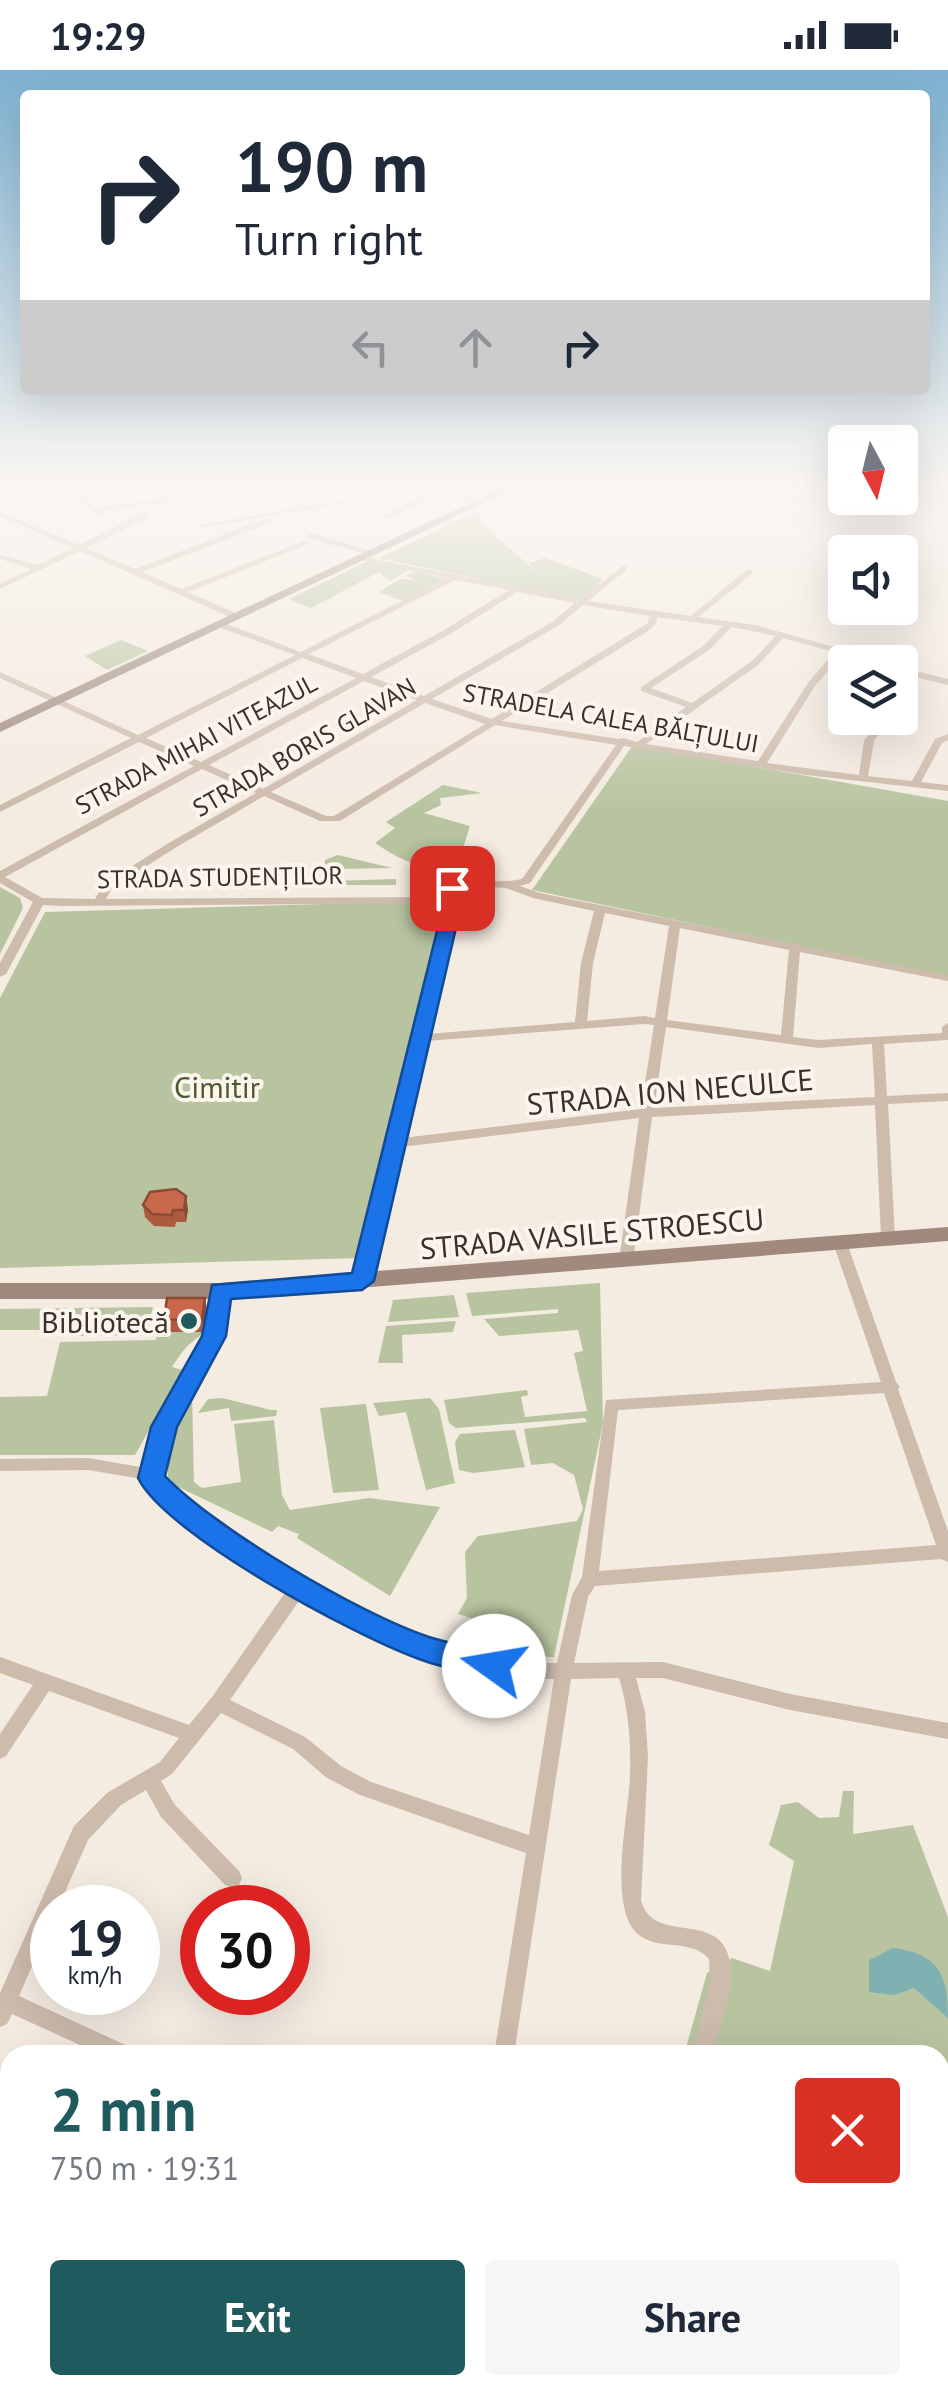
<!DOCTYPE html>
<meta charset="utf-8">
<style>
body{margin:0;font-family:"PT Sans",sans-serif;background:#f6f6f7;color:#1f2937;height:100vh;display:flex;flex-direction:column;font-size:38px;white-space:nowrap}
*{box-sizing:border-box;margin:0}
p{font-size:32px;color:#747a83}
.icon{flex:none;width:55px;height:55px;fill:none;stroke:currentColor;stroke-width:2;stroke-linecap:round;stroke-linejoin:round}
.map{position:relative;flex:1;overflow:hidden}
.panel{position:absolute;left:0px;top:1975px;width:950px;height:350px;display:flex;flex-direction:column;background:#fff;border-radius:30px 30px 0 0;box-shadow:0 10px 40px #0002}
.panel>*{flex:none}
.top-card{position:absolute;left:20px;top:20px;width:910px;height:305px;border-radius:10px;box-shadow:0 10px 40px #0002;background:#fff;color:#1f2937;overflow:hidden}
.needle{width:65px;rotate:173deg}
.fabs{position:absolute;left:828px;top:355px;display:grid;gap:20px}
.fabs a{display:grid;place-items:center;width:90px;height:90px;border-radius:10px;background:#fff;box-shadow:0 10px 40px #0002;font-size:50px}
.speed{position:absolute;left:30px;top:1815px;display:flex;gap:20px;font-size:50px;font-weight:700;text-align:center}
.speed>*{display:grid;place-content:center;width:130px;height:130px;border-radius:50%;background:#fff;box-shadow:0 10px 40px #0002;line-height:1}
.speed small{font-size:25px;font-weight:400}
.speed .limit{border:15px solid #d22;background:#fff;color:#111}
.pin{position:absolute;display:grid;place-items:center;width:85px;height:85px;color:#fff;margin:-42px;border-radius:20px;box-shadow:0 5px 15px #0006}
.me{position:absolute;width:110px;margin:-55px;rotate:283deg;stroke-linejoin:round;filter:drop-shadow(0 0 8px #0008)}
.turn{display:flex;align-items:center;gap:35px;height:210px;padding:0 50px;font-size:45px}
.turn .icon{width:130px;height:130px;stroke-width:2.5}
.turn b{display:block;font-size:70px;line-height:85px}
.lanes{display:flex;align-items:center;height:95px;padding:0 50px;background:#0003;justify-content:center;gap:50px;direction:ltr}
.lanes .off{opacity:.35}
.round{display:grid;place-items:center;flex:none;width:105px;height:105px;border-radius:10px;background:#f6f6f7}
.head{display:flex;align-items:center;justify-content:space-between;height:170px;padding:0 50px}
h1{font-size:60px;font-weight:700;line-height:75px;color:#1f5a5e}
.primary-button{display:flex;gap:20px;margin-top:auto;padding:20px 50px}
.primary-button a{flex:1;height:115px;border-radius:10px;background:#1f5a5e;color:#fff;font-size:40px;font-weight:700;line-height:115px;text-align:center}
.primary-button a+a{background:#f6f6f7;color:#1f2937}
.status{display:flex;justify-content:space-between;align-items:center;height:70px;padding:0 50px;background:#fff;direction:ltr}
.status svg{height:28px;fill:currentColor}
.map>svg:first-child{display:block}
</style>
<div class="status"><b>19:29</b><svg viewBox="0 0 49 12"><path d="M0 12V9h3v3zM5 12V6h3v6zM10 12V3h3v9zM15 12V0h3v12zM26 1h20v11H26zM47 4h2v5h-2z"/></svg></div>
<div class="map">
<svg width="948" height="2325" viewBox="0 0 948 2325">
<rect width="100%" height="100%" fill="#f4ebe1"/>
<!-- green -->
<g fill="#b8c4a0">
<polygon points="420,416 430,417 505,416 467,434 444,421 389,449 382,446 433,421 423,417 365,440"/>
<polygon points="478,441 485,457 540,505 529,493 545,488 603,509 582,531 379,488"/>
<polygon points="368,491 409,500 390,511 379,502 311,538 289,529"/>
<polygon points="415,501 445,509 403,531 379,522 400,509 414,510 406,506"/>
<polygon points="121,570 148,581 107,600 85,586"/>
<polygon points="633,675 948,731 948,907 532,820"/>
<path d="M443 715 482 723 440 728 441 735 424 743 470 756 459 791C428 805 404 792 375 773L395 758 386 752Z"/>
<polygon points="338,785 392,798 334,799 333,811 396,809 396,815 322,815 325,790"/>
<polygon points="0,817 20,828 23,838 0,884"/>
<polygon points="425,831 445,838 359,1188 0,1198 0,928 45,842"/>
<polygon points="600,1213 603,1353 554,1587 513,1585 474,1572 480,1560 467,1555 471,1548 458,1544 467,1528 465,1482 478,1466 577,1451 583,1439 574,1405 553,1393 531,1395 524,1359 587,1352 585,1348 456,1358 449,1353 444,1330 527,1320 528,1325 521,1327 525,1347 587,1341 574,1283 583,1281 578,1260 499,1266 484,1249 558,1243 558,1239 472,1246 466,1223"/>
<polygon points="454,1225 459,1247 388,1252 393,1230"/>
<polygon points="153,1237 146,1265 61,1266 62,1260 0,1260 0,1239"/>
<path d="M162 1241H170L167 1262 208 1261C188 1273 184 1279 172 1297L183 1300 135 1385H0V1327L47 1326 60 1272 156 1270Z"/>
<polygon points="456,1251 453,1262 402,1265 403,1293 378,1293 386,1256"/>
<polygon points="192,1323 194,1412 202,1418 241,1412 234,1354 274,1350 282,1425 290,1440 369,1428 440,1437 390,1526 297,1468 299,1464 278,1456 272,1462 168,1412 167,1374"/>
<polygon points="222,1328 271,1340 277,1340 276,1346 231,1351 229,1338 198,1343 208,1329"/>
<polygon points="430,1328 439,1339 455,1413 426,1420 406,1342 379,1346 373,1333"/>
<polygon points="366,1334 379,1420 333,1423 320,1338"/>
<polygon points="515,1360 525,1397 473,1403 459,1400 455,1372 460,1364"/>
<polygon points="843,1721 854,1721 853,1764 913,1755 948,1847 948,2325 0,2325 0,2233 10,2237 10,2315 940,2315 940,1985 684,1985 707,1903 732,1888 770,1901 794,1791 769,1775 781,1735 798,1732 819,1748 839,1747"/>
</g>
<!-- water -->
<path fill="#7fb0b2" d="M893 1878C940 1884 948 1906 948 1948L914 1918 894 1925 869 1922V1890Z"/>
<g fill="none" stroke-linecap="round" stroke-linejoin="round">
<!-- minor -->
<g fill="#cdbbac" fill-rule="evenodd">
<polygon points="85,416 95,416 79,425 96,437 268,416 292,416 102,441 107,445 103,447 70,425"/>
<polygon points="371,416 380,416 389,425 205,457 201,455 379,424"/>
<polygon points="0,441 79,475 141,444 147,444 147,448 86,478 135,499 267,448 273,448 273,452 142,502 181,519 304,471 311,473 188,522 240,545 240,549 237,550 80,481 0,519 0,514 31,499 0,489 0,485 38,495 73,478 0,446"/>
<polygon points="308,464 314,464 377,483 370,485 308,468"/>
<path d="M358 486 580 529 623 496H626V500L588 531 691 546 746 500H752V504L698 547 755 555 838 578 845 577 846 580 883 592H871L842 585 815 616 767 693 859 705 864 671 882 648H890L874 671 868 706 912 711 935 669 948 664V670L942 673 921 712 948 715V721L806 705 624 676 530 813 520 816 540 823 948 905V911L800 882 793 967 818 970 942 963V957L948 953V970L884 974 887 1026 948 1023V1031L888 1034 895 1168 893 1171H883L881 1168 875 1035 652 1047 633 1191 626 1196 621 1195 619 1191 639 1048 401 1077 369 1211 367 1215H357L355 1211 444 845 443 833 61 836 43 835 6 904 0 907V893L33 832 0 813V801L194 696 139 672 0 742V735L131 668 0 608V602L138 665 295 585 218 557V553H224L301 582 447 508 361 490 357 488ZM455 510 509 520 444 560 363 604 309 584ZM517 522 575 533 552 552 424 626 371 607 450 564ZM583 535 649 546 648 553 492 649 432 629 558 556ZM657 547 723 556 703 576 641 617V621L686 637 637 672 623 668 619 669 502 651 648 561 656 554ZM732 557 776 566 752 591 692 633 651 618 709 580ZM783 568 834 582 808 613 758 691 646 674 758 595ZM302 588 356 608 201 692 146 668ZM364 611 417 630 263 719 209 695ZM425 633 485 654 334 746H326L271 722ZM495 655 616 675 522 809C495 815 468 805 442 820L441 827 106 829 112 818 175 778 264 726 320 751H340ZM202 699 256 723 167 774 104 814 95 829 42 828 5 807ZM475 816 506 818 533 828 594 841 581 893 575 952 427 964 456 845 452 823 459 819ZM605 843 669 856 655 948 644 946 587 951 593 893ZM680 858 789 880 781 965 667 950ZM644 954 654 955 641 1039 403 1068 426 971ZM666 957 818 978 872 974 875 1027 654 1038Z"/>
<polygon points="900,597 948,609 948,615 919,608 903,630 900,631 900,622 912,606 900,603"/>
<path d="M840 1168 847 1173 896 1312 900 1317 898 1319 948 1461V1492L941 1489 595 1516 588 1527 574 1593 663 1592 790 1624 948 1653V1669L790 1640 663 1608H636L645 1642 648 1687 641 1830C653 1879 727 1834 731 1900 732 1928 718 1957 712 1985H692L710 1911 709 1889C690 1866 652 1884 633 1859 610 1827 628 1747 630 1707 631 1674 629 1640 619 1608L571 1609 514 1985H494L526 1783 360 1725 327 1708 293 1679 221 1643 172 1704 161 1711 175 1735 239 1801 242 1808 239 1815 232 1818 225 1815 161 1747 146 1720 121 1735 88 1770 58 1838H52V1850L19 1926 132 1978 135 1985H102L12 1944 7 1954 0 1957V1923L74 1756 107 1723 160 1692 179 1668 49 1621 6 1686 0 1689V1664L33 1615 0 1603V1587L189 1655 212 1627 289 1517 219 1475 136 1408 88 1400 0 1401V1389L88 1388 146 1398 156 1357 207 1266 214 1221 216 1217H226L228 1221 221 1266 172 1357 159 1408 231 1465 398 1561 458 1580 530 1593H557L572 1525 582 1507 606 1330 881 1312 833 1173ZM884 1323 936 1475 599 1501 618 1340ZM303 1525 393 1575 458 1596 530 1609H554L529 1765 371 1712 341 1696 305 1667 230 1630Z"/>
<polygon points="0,2213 10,2217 10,2239 0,2235"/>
</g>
<!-- secondary -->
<g fill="#a18a7d" fill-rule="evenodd">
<polygon points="506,416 520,416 0,662 0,653"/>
<polygon points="948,1157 948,1171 221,1229 0,1229 0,1213 221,1213"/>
</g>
</g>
<!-- wall -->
<g fill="#ac5a40">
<polygon points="143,1135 188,1139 186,1152 176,1152 175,1157 154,1156 145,1147"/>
<polygon points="207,1240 204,1262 167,1262 164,1250"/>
</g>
<!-- shaded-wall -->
<g fill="#8c4a34">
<polygon points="186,1126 188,1139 186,1152 184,1140"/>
<polygon points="205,1228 207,1240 204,1262 202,1249"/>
</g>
<!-- building -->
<g fill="#c8694b" stroke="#8c4a34" stroke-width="2.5">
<polygon points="176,1119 186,1126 184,1140 173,1140 172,1145 152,1144 143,1135 150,1122"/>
<polygon points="167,1228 205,1228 202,1249 164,1250"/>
</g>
<!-- sky -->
<linearGradient id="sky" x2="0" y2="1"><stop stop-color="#7eb2d2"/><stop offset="0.56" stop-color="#faf6f2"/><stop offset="1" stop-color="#faf6f2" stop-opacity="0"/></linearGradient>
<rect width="948" height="742" fill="url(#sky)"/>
<!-- route -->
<path fill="#1a73e8" stroke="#114b97" stroke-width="2.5" d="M446 814 461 818 455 824 459 845 374 1211 362 1220 231 1229 226 1266 177 1357 165 1406C215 1458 359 1544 429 1567 453 1575 480 1577 504 1587L508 1596 504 1605 494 1609C469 1603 443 1598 419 1589 357 1567 166 1465 138 1408L151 1357 202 1266 212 1215 352 1203 441 845 437 822Z"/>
<!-- markers -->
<circle fill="#1f5a5e" stroke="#fbf5ee" stroke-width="4" cx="189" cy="1251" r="10"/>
<g text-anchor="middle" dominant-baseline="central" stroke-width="8" stroke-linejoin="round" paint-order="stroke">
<!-- far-street labels -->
<g font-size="25" fill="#3b302b" stroke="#fbf5ee">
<text transform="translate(611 648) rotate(10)">STRADELA CALEA BĂLȚULUI</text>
<text transform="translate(196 674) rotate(-28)">STRADA MIHAI VITEAZUL</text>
<text transform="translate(304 677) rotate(-30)">STRADA BORIS GLAVAN</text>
<text transform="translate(220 807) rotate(-1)">STRADA STUDENȚILOR</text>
</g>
<!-- park labels -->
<g font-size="30" fill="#4a5a2e" stroke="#fbf5ee">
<text x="217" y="1016">Cimitir</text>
</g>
<!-- street labels -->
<g font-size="30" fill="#3b302b" stroke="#fbf5ee">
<text transform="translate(670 1021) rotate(-5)">STRADA ION NECULCE</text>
<text transform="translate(592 1163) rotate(-5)">STRADA VASILE STROESCU</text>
</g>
<!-- poi labels -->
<g font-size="30" fill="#3b302b" stroke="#fbf5ee" text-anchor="end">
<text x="169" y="1251">Bibliotecă</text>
</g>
</g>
</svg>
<div class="fabs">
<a><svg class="needle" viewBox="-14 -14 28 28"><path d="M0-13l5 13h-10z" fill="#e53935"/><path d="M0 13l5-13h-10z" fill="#747a83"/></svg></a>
<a><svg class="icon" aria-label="sound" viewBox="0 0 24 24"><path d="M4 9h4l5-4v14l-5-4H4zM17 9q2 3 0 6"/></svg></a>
<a><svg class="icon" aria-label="layers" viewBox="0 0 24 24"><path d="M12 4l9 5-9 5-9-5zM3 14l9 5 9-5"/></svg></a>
</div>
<div class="speed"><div>19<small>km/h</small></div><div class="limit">30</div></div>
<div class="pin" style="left:452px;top:818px;background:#d93025"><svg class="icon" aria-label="arrive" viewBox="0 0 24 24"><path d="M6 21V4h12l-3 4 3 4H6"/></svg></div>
<svg class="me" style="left:494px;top:1596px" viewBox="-20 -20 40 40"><circle r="19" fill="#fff"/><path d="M0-13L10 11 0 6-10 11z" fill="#1a73e8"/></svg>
<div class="top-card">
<div class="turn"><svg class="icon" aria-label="right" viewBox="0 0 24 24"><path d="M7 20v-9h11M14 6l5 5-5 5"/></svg><div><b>190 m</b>Turn right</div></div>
<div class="lanes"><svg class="icon off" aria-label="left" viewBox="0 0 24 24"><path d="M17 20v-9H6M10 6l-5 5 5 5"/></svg><svg class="icon off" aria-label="ahead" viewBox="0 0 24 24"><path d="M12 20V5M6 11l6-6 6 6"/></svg><svg class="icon" aria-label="right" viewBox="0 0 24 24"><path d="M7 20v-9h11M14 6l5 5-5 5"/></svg></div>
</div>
<section class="panel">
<div class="head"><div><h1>2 min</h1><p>750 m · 19:31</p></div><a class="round" style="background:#d93025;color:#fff"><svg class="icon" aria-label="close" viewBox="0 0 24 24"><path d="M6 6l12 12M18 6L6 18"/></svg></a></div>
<div class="primary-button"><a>Exit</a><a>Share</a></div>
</section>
</div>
